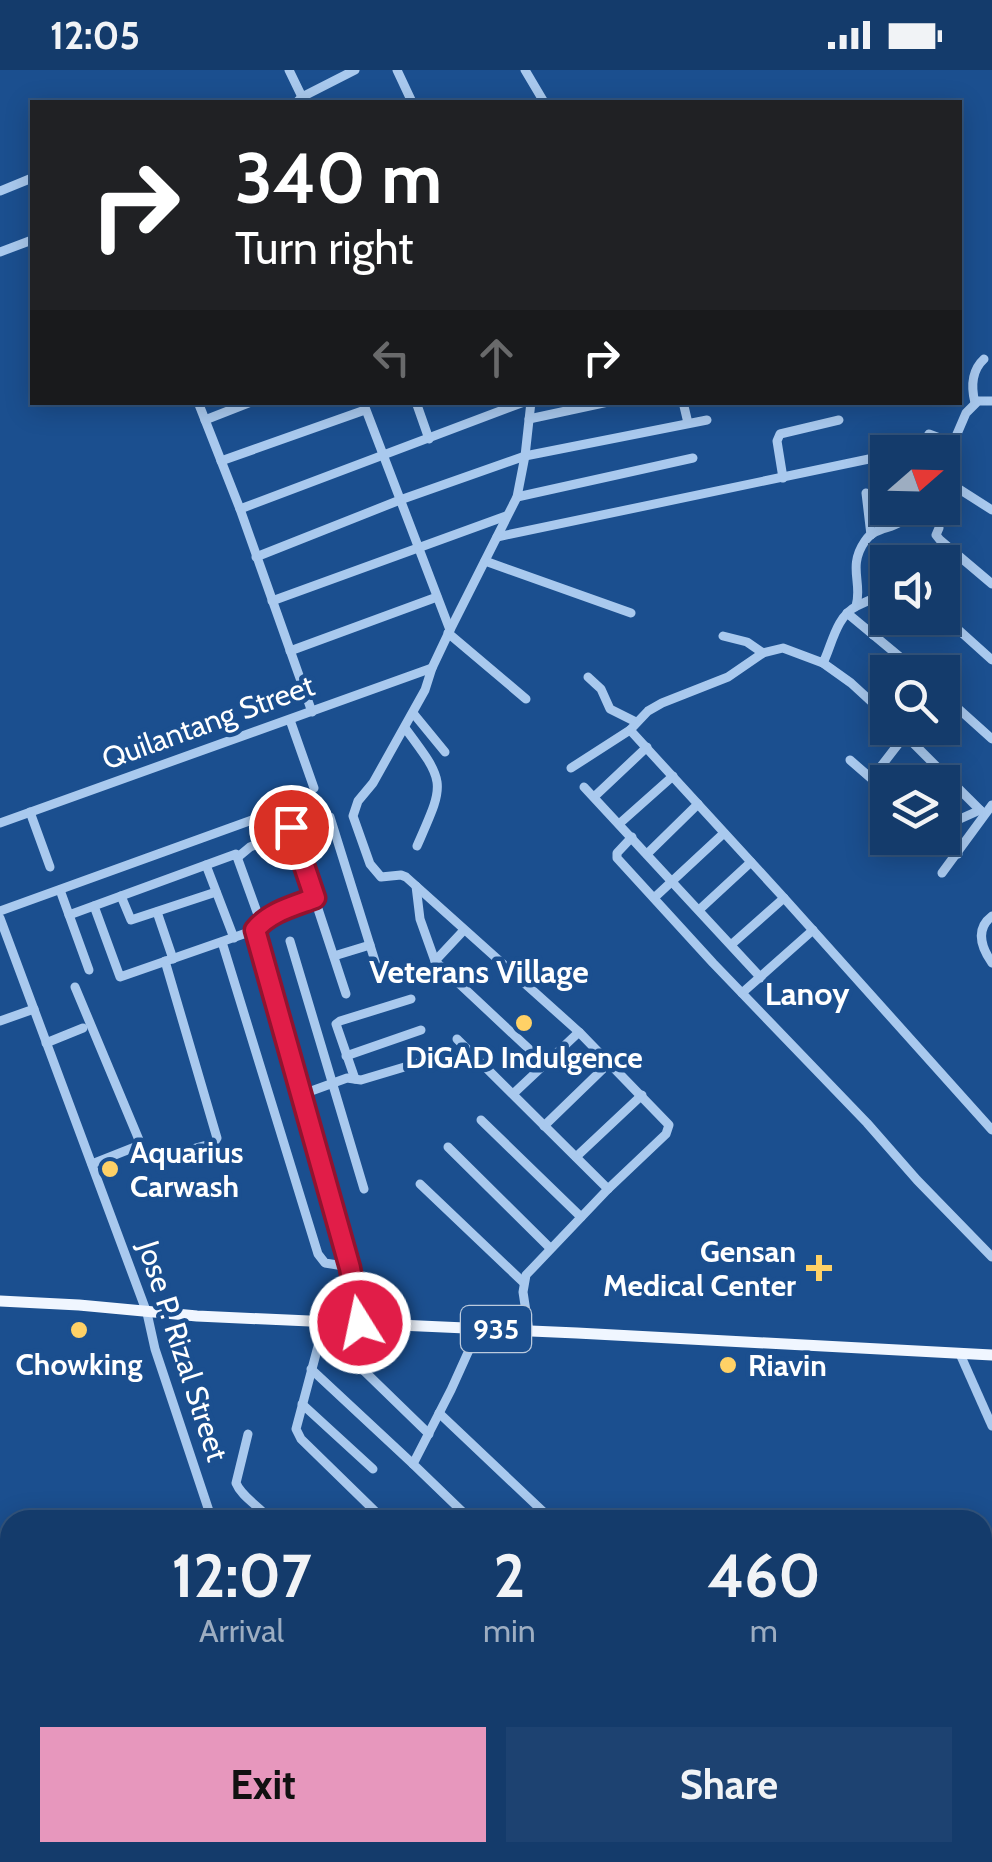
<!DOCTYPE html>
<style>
body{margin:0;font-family:Cabin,sans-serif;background:#1d4271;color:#f1f3f6;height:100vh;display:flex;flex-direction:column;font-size:38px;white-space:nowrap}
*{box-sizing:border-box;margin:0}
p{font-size:32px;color:#9dadc1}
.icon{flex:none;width:55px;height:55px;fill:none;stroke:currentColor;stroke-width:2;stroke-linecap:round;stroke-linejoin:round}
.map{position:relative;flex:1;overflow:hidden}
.panel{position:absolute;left:0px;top:1440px;width:992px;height:352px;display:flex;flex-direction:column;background:#143b6b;border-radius:30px 30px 0 0;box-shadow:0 5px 25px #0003,0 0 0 2px #33557e}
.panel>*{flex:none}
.top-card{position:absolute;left:30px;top:30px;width:932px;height:305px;border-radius:0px;box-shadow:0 5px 25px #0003,0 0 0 2px #33557e;background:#202124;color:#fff;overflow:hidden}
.needle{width:65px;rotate:70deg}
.tools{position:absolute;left:870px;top:365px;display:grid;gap:20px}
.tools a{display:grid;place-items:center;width:90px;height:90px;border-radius:0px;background:#143b6b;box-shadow:0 5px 25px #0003,0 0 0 2px #33557e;font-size:50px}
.pin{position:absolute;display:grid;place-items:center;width:85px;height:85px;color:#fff;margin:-42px;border:5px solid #fff;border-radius:50%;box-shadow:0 2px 10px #0007}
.me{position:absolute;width:110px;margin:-55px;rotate:350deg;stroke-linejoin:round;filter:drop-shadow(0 0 8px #0008)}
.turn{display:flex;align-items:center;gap:35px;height:210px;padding:0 40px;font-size:45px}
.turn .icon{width:130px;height:130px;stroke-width:2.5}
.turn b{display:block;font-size:70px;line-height:85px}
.lanes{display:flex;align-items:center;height:95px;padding:0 40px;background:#0003;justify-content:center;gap:50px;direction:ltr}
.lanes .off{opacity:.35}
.eta{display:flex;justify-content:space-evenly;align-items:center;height:170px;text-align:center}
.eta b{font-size:60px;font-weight:800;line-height:70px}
.button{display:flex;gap:20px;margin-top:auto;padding:20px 40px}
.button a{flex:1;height:115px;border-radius:0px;background:#e797bd;color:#111;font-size:40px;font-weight:800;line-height:115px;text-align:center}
.button a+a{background:#1d4271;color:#f1f3f6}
.status{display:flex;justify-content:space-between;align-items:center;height:70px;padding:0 50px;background:#143b6b;direction:ltr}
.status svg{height:28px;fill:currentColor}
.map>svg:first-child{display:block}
</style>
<div class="status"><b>12:05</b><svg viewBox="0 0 49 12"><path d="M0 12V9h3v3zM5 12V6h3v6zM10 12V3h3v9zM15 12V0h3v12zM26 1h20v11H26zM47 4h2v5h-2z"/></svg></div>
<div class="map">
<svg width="992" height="1792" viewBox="0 0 992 1792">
<rect width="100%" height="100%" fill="#1b4f8f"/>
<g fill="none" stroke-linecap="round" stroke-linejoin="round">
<!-- minor -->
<g stroke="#a9c9ee" stroke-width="9">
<polyline points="289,0 303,29"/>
<polyline points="397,0 412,32"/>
<polyline points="525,0 544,32"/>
<polyline points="297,32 302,27 355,0"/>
<polyline points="0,121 32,108"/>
<polyline points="0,182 32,170"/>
<polyline points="198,332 240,439 312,642"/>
<polyline points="363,332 450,560"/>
<polyline points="416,332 429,369"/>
<polyline points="683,332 688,353"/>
<path d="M975 333C971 317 971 301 984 289"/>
<polyline points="529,349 608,332"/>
<polyline points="205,350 251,332"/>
<polyline points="924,373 929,364 953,373"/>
<polyline points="899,382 915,382"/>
<polyline points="221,391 365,340"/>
<polyline points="942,399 966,343 978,331 992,331"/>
<polyline points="942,405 945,410 992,440"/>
<polyline points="783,408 777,371 780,364 839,350"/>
<polyline points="866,423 871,465"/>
<polyline points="517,427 693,388"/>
<polyline points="240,439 524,332"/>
<polyline points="939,458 936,465 940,470 992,514"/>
<polyline points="497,467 888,385"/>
<polyline points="256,487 400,430 525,386 707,350"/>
<polyline points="485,491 631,543"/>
<polyline points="272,531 506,446"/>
<path d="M856 536C863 513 847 497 865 471 878 452 904 463 907 438"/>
<polyline points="847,543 918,602"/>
<polyline points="942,545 992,590"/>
<polyline points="448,563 526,629"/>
<polyline points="873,565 876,550 888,528"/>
<polyline points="723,566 747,572 763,583"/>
<polyline points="290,581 437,527"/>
<polyline points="823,593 851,613 888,647"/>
<polyline points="588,607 601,619 610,639 636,652"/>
<polyline points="942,624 992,669"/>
<polyline points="413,643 445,682"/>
<polyline points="290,650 314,718"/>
<path d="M405 658C447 714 445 712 417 776"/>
<polyline points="898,658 984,744"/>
<polyline points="630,660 784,828 992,1060"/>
<polyline points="850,690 888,723"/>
<path d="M571 698 630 660 648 641 662 633 728 607 763 583 783 578 823 593C832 575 836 546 857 536 867 531 877 527 888 522"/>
<polyline points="872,708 906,664"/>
<polyline points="584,717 761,908"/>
<polyline points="594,727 647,677"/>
<polyline points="30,742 50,797"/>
<polyline points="330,747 379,904"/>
<polyline points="0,753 432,598"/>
<polyline points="619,754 673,706"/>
<polyline points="291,757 346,924"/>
<polyline points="942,757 980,740"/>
<polyline points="632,767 617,783 617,788 713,893 867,1053 917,1110 992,1187"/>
<polyline points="937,768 958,784"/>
<polyline points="647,784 698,734"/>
<polyline points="206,795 234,868"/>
<polyline points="942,803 992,735"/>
<polyline points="416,816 420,849 435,891 545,994"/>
<polyline points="60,820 89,900"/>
<polyline points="121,826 131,850 216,822"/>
<polyline points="654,828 724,763"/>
<path d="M94 836 120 907 255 860C270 843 294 836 315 828"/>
<polyline points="699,840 751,792"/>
<polyline points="0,841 252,750 260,752 268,770 250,777 238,787"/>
<polyline points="157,842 173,889"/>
<polyline points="69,845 236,784 261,853"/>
<path d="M992 846C975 859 981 877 992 893"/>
<polyline points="0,848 147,1243 155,1279 212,1450"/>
<polyline points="255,860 350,1197 360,1253"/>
<polyline points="290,871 364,1119"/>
<polyline points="222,872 318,1184 325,1193 350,1197"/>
<polyline points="732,874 784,828"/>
<polyline points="334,886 370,875"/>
<polyline points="435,891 464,860"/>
<polyline points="75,917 147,1089 152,1090 214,1073 217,1068 165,891"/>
<polyline points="742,923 813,860"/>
<polyline points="0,951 34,939"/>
<polyline points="457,969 608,1119"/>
<polyline points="46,973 83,958"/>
<polyline points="346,986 421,960"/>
<polyline points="355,1009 336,954 340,951 411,929"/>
<polyline points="303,1024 347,1008 361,1010 428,990"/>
<polyline points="513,1024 579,962"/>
<polyline points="481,1050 581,1147"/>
<polyline points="544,1056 609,993"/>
<polyline points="448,1077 550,1178"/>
<polyline points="576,1087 642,1025"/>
<polyline points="92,1094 140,1075"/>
<polyline points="420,1114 523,1212"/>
<polyline points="325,1250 296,1359 301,1369 384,1450"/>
<polyline points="323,1261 429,1364"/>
<polyline points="529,1261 523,1222 526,1205 608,1119 666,1064 669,1055 579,962 406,807 401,805 381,807 370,794 353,746 358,731 373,713 425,620 432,598 450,560 517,427 525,386 531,332"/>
<polyline points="960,1284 992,1356"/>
<polyline points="311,1299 413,1394"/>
<polyline points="302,1334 373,1399"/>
<polyline points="439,1343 552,1450"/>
<path d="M248 1364 236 1413C242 1428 260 1436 270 1450"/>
<polyline points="471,1450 413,1394 451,1320 479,1258"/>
<polyline points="982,1539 992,1550"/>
<polyline points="0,1555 10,1552"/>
<polyline points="982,1628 992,1638"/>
<polyline points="982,1724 992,1721"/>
<polyline points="18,1782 20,1792"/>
<polyline points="199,1782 202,1792"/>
<polyline points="498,1782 506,1792"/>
<polyline points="585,1782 593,1792"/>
<polyline points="716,1782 725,1792"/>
<polyline points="784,1792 812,1782"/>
</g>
<!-- major -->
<polyline stroke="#f0f6ff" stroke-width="11" points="0,1231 79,1235 197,1246 577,1263 992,1285"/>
</g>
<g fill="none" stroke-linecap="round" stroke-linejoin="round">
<!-- route casing -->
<g stroke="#92132f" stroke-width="25">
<path id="route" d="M291 757 315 828C294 836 269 842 255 860L350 1198 360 1253"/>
</g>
<!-- route -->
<use href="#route" stroke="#e11d48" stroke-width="18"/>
</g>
<!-- markers -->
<g fill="#ffd166" stroke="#1b4f8f" stroke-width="4">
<circle cx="524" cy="953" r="10"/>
<circle cx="110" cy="1099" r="10"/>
<path d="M814 1183h10v10h10v10h-10v10h-10v-10h-10v-10h10z"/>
<circle cx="79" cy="1260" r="10"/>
<circle cx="728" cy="1295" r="10"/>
</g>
<g text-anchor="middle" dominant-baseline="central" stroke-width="9" stroke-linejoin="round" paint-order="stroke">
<!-- shield labels -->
<rect fill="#1b4f8f" stroke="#bbcadd" stroke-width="2.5" x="461" y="1236" width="70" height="46" rx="8"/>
<g font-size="28" font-weight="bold" fill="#fff">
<text x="496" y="1259">935</text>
</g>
<!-- street labels -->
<g font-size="30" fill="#fff" stroke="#1b4f8f">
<text transform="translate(208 652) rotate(-20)">Quilantang Street</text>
<text transform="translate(183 1281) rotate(72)">Jose P. Rizal Street</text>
</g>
<!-- poi labels -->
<g font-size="30" font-weight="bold" fill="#fff" stroke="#1b4f8f">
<text x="524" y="987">DiGAD Indulgence</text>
<text x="130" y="1082" text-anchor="start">Aquarius<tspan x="130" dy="34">Carwash</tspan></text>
<text x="796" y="1181" text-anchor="end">Gensan<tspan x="796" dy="34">Medical Center</tspan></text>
<text x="79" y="1294">Chowking</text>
<text x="748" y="1295" text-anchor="start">Riavin</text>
</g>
<!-- neighbourhood labels -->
<g font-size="32" font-weight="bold" fill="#fff" stroke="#1b4f8f">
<text x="479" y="901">Veterans Village</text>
<text x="807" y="923">Lanoy</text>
</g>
</g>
</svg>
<div class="tools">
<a><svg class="needle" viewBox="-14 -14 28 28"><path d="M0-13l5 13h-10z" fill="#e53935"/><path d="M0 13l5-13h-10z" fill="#9dadc1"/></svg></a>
<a><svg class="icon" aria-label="sound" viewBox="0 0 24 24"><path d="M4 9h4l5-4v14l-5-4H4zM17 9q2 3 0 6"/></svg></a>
<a><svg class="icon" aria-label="search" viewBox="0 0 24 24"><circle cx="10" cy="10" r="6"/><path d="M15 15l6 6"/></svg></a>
<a><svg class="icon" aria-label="layers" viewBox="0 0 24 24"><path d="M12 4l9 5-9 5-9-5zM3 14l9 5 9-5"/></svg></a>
</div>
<div class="pin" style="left:291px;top:757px;background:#d93025"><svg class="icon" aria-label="arrive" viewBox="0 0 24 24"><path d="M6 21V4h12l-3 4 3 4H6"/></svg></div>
<svg class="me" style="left:360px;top:1253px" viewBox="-20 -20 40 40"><circle r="17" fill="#e11d48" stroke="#fff" stroke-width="3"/><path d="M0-11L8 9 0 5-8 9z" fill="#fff"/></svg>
<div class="top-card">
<div class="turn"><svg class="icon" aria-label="right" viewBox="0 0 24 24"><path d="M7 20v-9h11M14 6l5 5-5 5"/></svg><div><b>340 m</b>Turn right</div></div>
<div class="lanes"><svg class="icon off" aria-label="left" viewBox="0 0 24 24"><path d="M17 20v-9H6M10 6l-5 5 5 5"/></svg><svg class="icon off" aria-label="ahead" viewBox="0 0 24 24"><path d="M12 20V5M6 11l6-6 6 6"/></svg><svg class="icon" aria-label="right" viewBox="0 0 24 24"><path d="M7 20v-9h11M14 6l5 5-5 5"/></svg></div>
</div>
<section class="panel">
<div class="eta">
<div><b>12:07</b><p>Arrival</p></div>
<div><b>2</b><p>min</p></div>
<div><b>460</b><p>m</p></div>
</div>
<div class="button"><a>Exit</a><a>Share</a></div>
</section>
</div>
